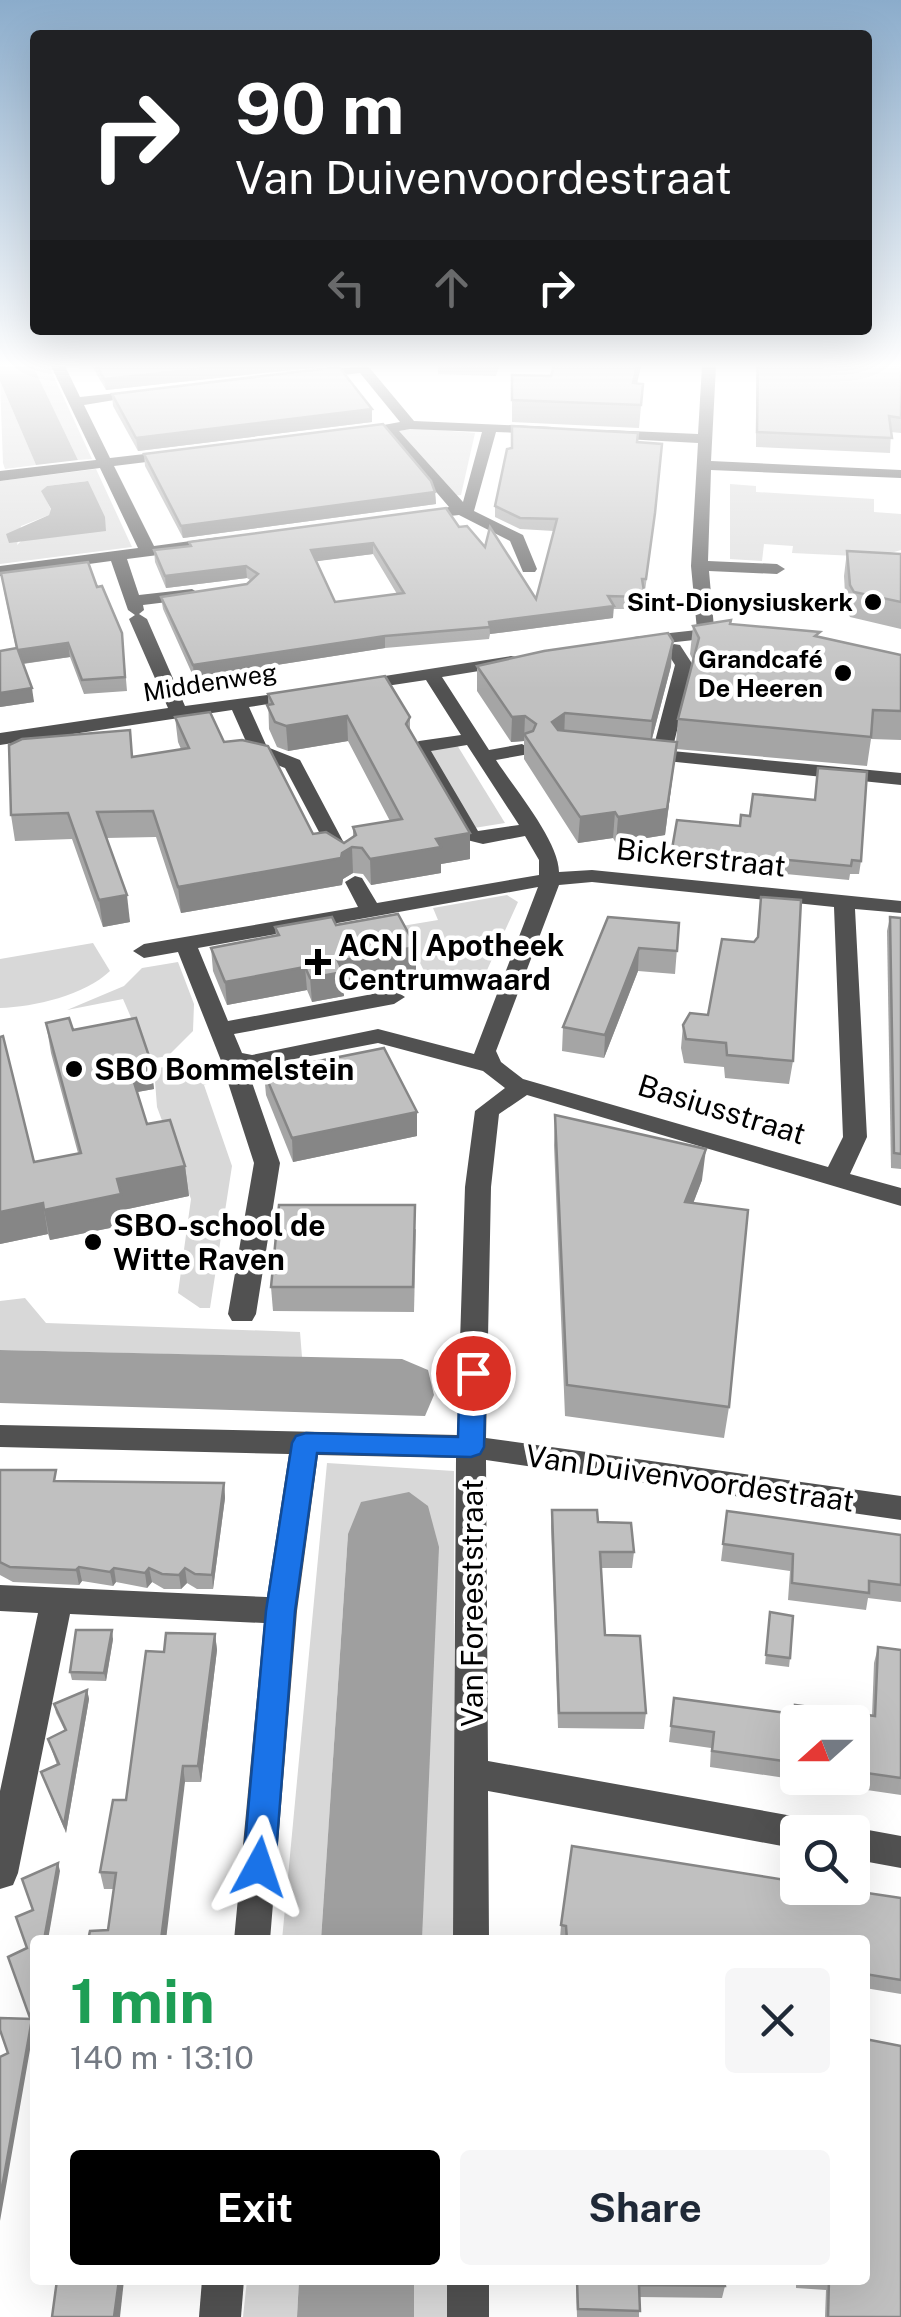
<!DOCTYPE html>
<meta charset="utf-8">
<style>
body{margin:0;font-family:"Public Sans",sans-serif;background:#f6f6f7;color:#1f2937;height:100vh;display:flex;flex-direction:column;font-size:38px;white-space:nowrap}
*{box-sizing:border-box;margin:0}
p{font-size:32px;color:#747a83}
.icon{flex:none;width:55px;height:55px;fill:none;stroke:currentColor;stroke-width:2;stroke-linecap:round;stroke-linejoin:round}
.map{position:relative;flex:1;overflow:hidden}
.drawer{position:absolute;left:30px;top:1935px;width:840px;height:350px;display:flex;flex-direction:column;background:#fff;border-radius:10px;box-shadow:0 10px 40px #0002}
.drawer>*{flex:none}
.banner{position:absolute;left:30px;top:30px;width:842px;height:305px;border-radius:10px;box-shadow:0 10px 40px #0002;background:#202124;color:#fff;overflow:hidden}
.needle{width:65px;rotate:249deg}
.controls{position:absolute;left:780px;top:1705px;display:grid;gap:20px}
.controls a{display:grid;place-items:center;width:90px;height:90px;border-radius:10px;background:#fff;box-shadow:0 10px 40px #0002;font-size:50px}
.pin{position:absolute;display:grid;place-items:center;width:85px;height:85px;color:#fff;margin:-42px;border:5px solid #fff;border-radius:50%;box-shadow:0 2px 10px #0007}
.me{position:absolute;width:110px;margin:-55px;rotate:5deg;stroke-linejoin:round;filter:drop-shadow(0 0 8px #0008)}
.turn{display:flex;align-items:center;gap:35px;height:210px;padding:0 40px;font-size:45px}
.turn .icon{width:130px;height:130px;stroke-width:2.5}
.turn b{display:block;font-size:70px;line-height:85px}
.lanes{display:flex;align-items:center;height:95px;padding:0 40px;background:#0003;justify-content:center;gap:50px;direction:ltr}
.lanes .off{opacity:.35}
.round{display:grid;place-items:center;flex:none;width:105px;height:105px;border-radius:10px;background:#f6f6f7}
.overview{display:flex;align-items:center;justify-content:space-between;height:170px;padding:0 40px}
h1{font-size:60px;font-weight:700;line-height:75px;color:#1e9e55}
.button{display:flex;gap:20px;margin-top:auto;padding:20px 40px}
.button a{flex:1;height:115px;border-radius:10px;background:#000;color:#fff;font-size:40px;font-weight:700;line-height:115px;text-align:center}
.button a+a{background:#f6f6f7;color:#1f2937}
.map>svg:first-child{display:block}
</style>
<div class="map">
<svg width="901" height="2317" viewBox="0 0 901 2317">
<rect width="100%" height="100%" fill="#fff"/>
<!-- green -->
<g fill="#d8d8d8" fill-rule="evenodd">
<polygon points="33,366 49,366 92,459 78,460"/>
<polygon points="0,381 36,465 5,469 3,463"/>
<polygon points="414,428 475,433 461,495 451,496 398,431"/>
<path d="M96 469 132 547 0 564V481ZM87 481 17 545 21 526 49 515 51 510 42 491 47 486Z"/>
<polygon points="730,484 756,486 756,492 874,499 874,512 901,514 901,550 877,557 792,553 793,546 764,544 762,561 730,559"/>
<polygon points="457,745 505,823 474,828 427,749"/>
<polygon points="507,895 518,902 483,979 468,977 465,971 424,971 402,926 438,920 433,908"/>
<path d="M93 943 110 971C85 995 34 1007 0 1008V959Z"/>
<polygon points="178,962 194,1004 193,1031 168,1056 149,1059 123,999 67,1010 124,986 142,968"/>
<polygon points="183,1066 224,1078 204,1085 232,1166 210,1308 200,1308 178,1293 191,1199 157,1107 154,1068"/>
<polygon points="25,1298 46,1323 300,1332 302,1357 0,1350 0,1301"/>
<polygon points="327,1463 454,1471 455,1940 422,1940 424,1818 348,1534 321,1940 282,1940"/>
<polygon points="247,2280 299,2280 297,2317 243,2317"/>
<rect x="414" y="2280" width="35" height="37"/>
</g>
<!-- water -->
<g fill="#9f9f9f">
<polygon points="0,366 33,366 78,460 36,465 0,381"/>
<polygon points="88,481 105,517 106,531 9,543 6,534 49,515 51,509 41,491 47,486"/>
<polygon points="0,1350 402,1359 428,1370 434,1395 425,1416 0,1403"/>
<polygon points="409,1492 428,1506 439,1547 422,1940 321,1940 348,1534 361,1502"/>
<polygon points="299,2280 414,2280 414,2317 297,2317"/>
</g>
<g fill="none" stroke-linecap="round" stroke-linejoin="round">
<!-- minor -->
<g fill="#515151" fill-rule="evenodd">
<polygon points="51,366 65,366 80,397 144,390 151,394 84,405 110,458 179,450 186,454 179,458 114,466 154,546 220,537 228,542 220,547 127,559 139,595 192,589 200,594 192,599 143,605 144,610 139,614 147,619 185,706 305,690 305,698 249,707 267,747 300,760 353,860 350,864 336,864 285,768 252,755 232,710 0,745 0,733 168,708 129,619 135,615 128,610 111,561 0,576 0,566 138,548 100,468 0,481 0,471 96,460"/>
<path d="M368 366 414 421 552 427V433L547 434 496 432 474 511 523 535 537 569 535 572H523L510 541 459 515 413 520V514L449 507 385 432 352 436 345 432 400 422 360 373 308 379 301 375 308 371ZM410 429 482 432 463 502 399 431Z"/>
<polygon points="702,366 716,366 711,461 901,470 901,478 711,470 708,561 777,564 785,569 777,574 709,571 714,628 730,628 730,636 640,646 634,645 634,637 697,630 691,566 698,443 607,438 600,434 607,430 698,434"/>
<polygon points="674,644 680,645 693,665 672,751 901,773 901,785 637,758 637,750 653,749 675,665 665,649"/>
<path d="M511 656 517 657V665L442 677 489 750 522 744 532 750 529 754 496 760C514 788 559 841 559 872L592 870 901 901V913L855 909 867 1137 850 1174 901 1188V1206L527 1095 499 1114 491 1187 486 1438 901 1496V1520L486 1460 488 1761 798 1817 810 1822 815 1832H798V1849L488 1791 489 1940H453L456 1458 318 1455 297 1611 270 1940H234L264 1623 70 1614 18 1873 13 1885 0 1889V1791L38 1613 0 1611V1585L267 1597 289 1454 0 1447V1425L457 1435 465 1187 475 1111 505 1088 483 1071 378 1043 247 1068 280 1163 256 1314 252 1321H232L228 1314 254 1163 220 1058 178 952 144 958 133 951 144 944 358 907 345 882 355 876 362 878 377 903 539 875V860L525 836 483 844 463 839 410 747 419 741 461 735 426 680 353 691 344 686 353 681ZM467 745 519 825 478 831 431 751ZM592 882 834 907 843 1137 828 1167 523 1079 501 1062 496 1051 559 885ZM538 887 474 1054 378 1029 252 1055 242 1053 234 1034 394 1004 405 997 394 990 228 1021 198 948Z"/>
<polygon points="852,1827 901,1836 901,1868 852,1859 852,1832 839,1832"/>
<polygon points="202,2280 244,2280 241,2317 199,2317"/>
<rect x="447" y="2280" width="42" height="37"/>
</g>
</g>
<!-- wall -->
<g fill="#a5a5a5" fill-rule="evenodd">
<polygon points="92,366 329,366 106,390"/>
<polygon points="438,366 499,366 496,376 438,374"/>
<polygon points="554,366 641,366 637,383 643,384 639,428 512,422 512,375 551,376"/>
<polygon points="756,366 901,366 901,433 891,432 890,453 756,447"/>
<polygon points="112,394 372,409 372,422 138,451 113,406"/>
<path d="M637 442 654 524 645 591 644 609H613V618L490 634 489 639 385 648 194 678 163 609 161 597 247 584 250 580 247 578 166 588 155 562 154 550 190 546 189 542 459 527 485 547 536 599 554 531 520 529 495 517V506ZM373 554 397 594 335 602 316 561Z"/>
<polygon points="144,454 435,492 436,504 183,538 145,466"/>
<polygon points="847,551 901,554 901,629 850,617 846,610 844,576"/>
<polygon points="3,586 97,587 122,633 127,691 84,694 70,657 23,664 34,702 0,707 0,651 16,648"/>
<polygon points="730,624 820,637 901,655 901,740 871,739 867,766 676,749 665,835 616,843 613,838 578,843 524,759 524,741 511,742 477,691 477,666 671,666 652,739 676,742 678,719 693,660 690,654 693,626"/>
<polygon points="268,694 410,717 410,730 470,833 470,859 441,864 441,873 371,885 363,874 353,873 343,879 342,885 181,913 156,837 106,838 130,922 103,927 72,839 15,841 11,815 133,757 181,749 178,742 175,717 224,742 313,834 344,843 353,837 353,827 390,821 348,741 288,751 277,747 269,729"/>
<polygon points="818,768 861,861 859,874 850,874 849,880 670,863 672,849 740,826 750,816 815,800"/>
<polygon points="761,897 793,1061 789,1084 725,1078 724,1067 684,1063 681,1048 683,1025 708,1015 757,938"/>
<polygon points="608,917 679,923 675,974 638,971 604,1058 562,1051 563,1027"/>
<polygon points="890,917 901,918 901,1169 891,1168 887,931"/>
<polygon points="336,925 416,947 416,970 343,984 344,996 312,1002 307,990 227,1005 213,971 211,948 276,936 275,927"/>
<polygon points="46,1023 73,1030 150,1059 154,1089 137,1092 147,1124 185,1166 189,1196 123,1210 125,1225 50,1240 48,1234 0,1244 0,1037 34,1162 78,1153 51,1053"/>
<polygon points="264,1072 417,1136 293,1162 266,1095"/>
<polygon points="555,1115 702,1180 693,1203 729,1407 724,1438 565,1416 554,1145"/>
<polygon points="416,1229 414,1312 273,1311 271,1287"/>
<polygon points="0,1470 59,1481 224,1483 225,1498 213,1589 197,1589 187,1583 181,1589 164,1589 152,1582 147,1588 116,1582 113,1586 82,1581 79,1585 13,1582 0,1575"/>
<polygon points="552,1510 598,1522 634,1552 632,1568 601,1568 605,1635 646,1713 644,1729 558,1728 551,1526"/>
<polygon points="727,1511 901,1535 901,1602 868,1598 866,1610 788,1600 790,1571 721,1561"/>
<polygon points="770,1612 790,1658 789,1667 765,1664"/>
<polygon points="215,1634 217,1650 201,1782 185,1782 108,1930 114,1889 104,1889 100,1872 126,1800 164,1652"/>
<polygon points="113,1639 106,1681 72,1680 70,1672"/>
<path d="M878 1647 901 1650V1795L710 1767 711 1748 669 1742 674 1698 793 1714 795 1705 872 1716 874 1663ZM798 1722H852V1778H798Z"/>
<polygon points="87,1690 89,1699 66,1833 41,1772 57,1765 48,1739 65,1731 56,1713 54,1704"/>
<polygon points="901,1898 901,1994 865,1988 865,1940 560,1939 561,1925"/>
<polygon points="576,2280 724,2280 725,2286 722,2298 639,2297 639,2317 577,2317"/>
<polygon points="796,2280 865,2280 901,2317 825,2317 826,2290 796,2288"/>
</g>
<!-- shaded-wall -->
<g fill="#868686">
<polygon points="228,366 329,366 106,390 104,379"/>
<polygon points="637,366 641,366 632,405 633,383"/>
<polygon points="372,409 372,422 138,451 136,438"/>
<polygon points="435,492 436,504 183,538 181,526"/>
<polygon points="373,543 373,554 311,562 311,550"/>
<polygon points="246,566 247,578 166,588 165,576"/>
<polygon points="614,606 613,618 490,634 489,622"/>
<polygon points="385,636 385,648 194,678 193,665"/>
<polygon points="673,641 671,666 650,746 652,721"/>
<polygon points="68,643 70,657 20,664 18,650"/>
<polygon points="32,688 34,702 0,707 0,693"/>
<polygon points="565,713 564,738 551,747 552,722"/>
<polygon points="347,716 348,741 288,751 286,726"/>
<polygon points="525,716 524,741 511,742 512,717"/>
<polygon points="677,742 665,835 616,843 618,817"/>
<polygon points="615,812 613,838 578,843 580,817"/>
<polygon points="470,833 470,859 441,864 441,873 371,885 370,859 436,839"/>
<polygon points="352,847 353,873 343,879 342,885 181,913 178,887 342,853"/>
<polygon points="127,895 130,922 103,927 99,900"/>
<polygon points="416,947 416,970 343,984 344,996 312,1002 310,978 338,961"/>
<polygon points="639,948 638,971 604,1058 605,1035"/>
<polygon points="305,967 307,990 227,1005 225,982"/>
<polygon points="150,1059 154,1089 132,1093 128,1063"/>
<polygon points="417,1112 417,1136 293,1162 292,1138"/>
<polygon points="706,1149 702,1180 682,1233 685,1202"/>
<polygon points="185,1166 189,1196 123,1210 125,1225 50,1240 44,1210 117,1179"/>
<polygon points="43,1203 48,1234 0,1244 0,1212"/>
<polygon points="224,1483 225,1498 213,1589 212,1575"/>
<polygon points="79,1567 82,1581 79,1585 76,1570"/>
<polygon points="114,1568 116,1582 113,1586 110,1572"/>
<polygon points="149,1568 152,1582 147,1588 145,1573"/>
<polygon points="185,1568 187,1583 181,1589 179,1575"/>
<polygon points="112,1630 113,1639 106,1681 104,1673"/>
<polygon points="215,1634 217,1650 201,1782 198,1766"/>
<polygon points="87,1690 89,1699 66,1833 64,1825"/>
<polygon points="183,1766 185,1782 166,1940 161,1940"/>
<polygon points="58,1863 60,1871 48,1940 44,1940"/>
<polygon points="35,1989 35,2010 33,2022 34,2027 0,2221 0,2199"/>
<polygon points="119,2280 124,2280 120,2317 114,2317"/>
</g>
<!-- building -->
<g fill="#c0c0c0" stroke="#868686" stroke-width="2.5" fill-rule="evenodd">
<polygon points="97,366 228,366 104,379"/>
<polygon points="554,366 637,366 633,383 643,384 641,405 512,400 512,375 551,376"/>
<polygon points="758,366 901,366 901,418 889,416 892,438 757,432"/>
<polygon points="339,367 372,409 136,438 112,394"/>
<polygon points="383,424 431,481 435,492 181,526 144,454"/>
<path d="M512 426 638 433 637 442 662 444 655 513 646 579H642L645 597 608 596 614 606 489 622 490 627 385 636 193 665 161 597 247 584 258 574 246 566 165 576 154 550 191 546 189 542 446 508 459 527 467 526 485 547 490 527 536 599 557 519 520 518 495 506 507 449 512 448ZM373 543 404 593 335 602 311 550Z"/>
<polygon points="847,551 901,554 901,602 854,592 850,585"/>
<polygon points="88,562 97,587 102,586 122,633 125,677 82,680 68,643 18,650 32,688 0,693 0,651 17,648 1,573"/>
<polygon points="731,620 730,624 820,632 815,636 901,655 901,711 873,710 871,737 678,719 699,638 693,626"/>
<polygon points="668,633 673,641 652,721 565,713 552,722 558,730 677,742 667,809 618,817 615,812 580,817 524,734 533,731 536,724 525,716 512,717 477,666 544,651"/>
<polygon points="385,676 410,717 406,724 470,833 436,839 441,847 370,859 362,848 352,847 342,853 341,858 178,887 153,811 97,812 127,895 99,900 68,813 11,815 9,745 22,739 130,730 132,757 189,748 175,717 210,712 224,742 242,740 268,746 313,834 326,832 344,843 356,835 353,827 402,819 347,716 286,726 275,722 267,705 273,704 268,694"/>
<polygon points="818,768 867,772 861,861 852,860 851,866 672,849 677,820 740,826 741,815 750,816 753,794 815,800"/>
<polygon points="761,897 801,900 793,1061 727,1055 726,1043 686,1039 683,1025 690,1013 708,1015 722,939 754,942 758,937"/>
<polygon points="398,914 416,947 338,961 343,972 310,978 305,967 225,982 211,948 279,935 275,927 332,917 336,925"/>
<polygon points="608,917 679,923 677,951 639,948 605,1035 563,1027"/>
<polygon points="890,917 901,918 901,1154 894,1153"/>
<polygon points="69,1018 73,1030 136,1018 150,1059 128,1063 147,1124 170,1120 185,1166 117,1179 121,1194 44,1210 43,1203 0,1212 0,1037 3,1036 34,1162 81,1153 46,1023"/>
<polygon points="384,1048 417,1112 292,1138 264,1072"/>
<polygon points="555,1115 706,1149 685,1202 748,1210 729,1407 567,1385"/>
<polygon points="279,1205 415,1205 413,1287 271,1287"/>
<polygon points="0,1470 56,1470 54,1481 224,1483 212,1575 195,1574 185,1568 179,1575 162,1574 149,1568 145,1573 114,1568 110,1572 79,1567 76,1570 10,1567 0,1562"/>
<polygon points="552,1510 597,1510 598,1522 631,1523 634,1552 600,1552 605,1635 640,1636 646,1713 559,1713"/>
<polygon points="727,1511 901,1535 901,1585 869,1581 869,1593 792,1583 793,1554 723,1544"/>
<polygon points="770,1612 793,1616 790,1658 766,1655"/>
<polygon points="76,1630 112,1630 104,1673 70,1672"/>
<polygon points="166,1633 215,1634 198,1766 183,1766 161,1940 88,1940 90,1931 108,1930 116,1873 100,1872 113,1800 126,1800 146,1651 164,1652"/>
<polygon points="878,1647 901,1650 901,1778 852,1771 852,1722 798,1722 798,1763 712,1751 714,1732 671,1726 674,1698 795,1714 795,1705 875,1716"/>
<polygon points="87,1690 64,1825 41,1772 59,1764 48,1739 66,1730 54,1704"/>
<polygon points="572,1846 798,1882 798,1888 834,1888 901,1898 901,1980 865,1974 865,1940 567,1940 566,1926 561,1925"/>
<polygon points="58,1863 44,1940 35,1940 35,1989 30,2018 8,1957 27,1948 16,1917 33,1910 22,1879"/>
<polygon points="0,2018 32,2019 0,2199 0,2057 8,2053 0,2030"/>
<polygon points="865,2039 901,2046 901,2317 828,2317 829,2280 865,2280"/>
<polygon points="57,2280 119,2280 114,2317 52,2317"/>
<polygon points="577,2280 724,2280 725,2286 639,2285 640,2311 578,2309"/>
</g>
<!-- sky -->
<linearGradient id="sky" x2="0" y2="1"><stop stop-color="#8baccb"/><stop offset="0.53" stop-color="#fff"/><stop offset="1" stop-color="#fff" stop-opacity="0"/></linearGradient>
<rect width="901" height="690" fill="url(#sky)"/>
<!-- route -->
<polygon fill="#1a73e8" stroke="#114b97" stroke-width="2.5" points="473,1363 482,1366 486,1373 484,1447 480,1454 471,1457 317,1453 295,1611 275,1867 270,1877 259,1882 247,1877 243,1867 266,1611 292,1443 296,1436 306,1433 458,1437 460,1373 464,1366"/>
<!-- markers -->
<g fill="#000" stroke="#fff" stroke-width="4">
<circle cx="873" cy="602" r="10"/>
<circle cx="843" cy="673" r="10"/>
<path d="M313 947h10v10h10v10h-10v10h-10v-10h-10v-10h10z"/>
<circle cx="74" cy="1069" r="10"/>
<circle cx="93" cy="1242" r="10"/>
</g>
<g text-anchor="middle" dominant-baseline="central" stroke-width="9" stroke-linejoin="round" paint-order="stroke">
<!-- far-poi labels -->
<g font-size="25" font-weight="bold" fill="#000" stroke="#fff" text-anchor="end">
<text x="853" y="602">Sint-Dionysiuskerk</text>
<text x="823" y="659">Grandcafé<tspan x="823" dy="29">De Heeren</tspan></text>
</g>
<!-- far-street labels -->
<g font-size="25" fill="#000" stroke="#fff">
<text transform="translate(210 682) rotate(-9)">Middenweg</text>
</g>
<!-- street labels -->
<g font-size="30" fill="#000" stroke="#fff">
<text transform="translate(701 857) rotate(6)">Bickerstraat</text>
<text transform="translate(722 1109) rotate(17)">Basiusstraat</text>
<text transform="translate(690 1478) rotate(8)">Van Duivenvoordestraat</text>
<text transform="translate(472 1603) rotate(-90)">Van Foreeststraat</text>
</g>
<!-- poi labels -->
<g font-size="30" font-weight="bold" fill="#000" stroke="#fff" text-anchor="start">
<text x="338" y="945">ACN | Apotheek<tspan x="338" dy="34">Centrumwaard</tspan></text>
<text x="94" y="1069">SBO Bommelstein</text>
<text x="113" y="1225">SBO-school de<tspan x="113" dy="34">Witte Raven</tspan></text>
</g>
</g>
</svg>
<div class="controls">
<a><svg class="needle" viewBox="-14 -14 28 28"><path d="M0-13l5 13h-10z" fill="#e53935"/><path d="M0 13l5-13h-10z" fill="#747a83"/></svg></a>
<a><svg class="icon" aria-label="search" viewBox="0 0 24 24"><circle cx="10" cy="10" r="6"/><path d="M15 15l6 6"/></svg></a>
</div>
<div class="pin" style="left:473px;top:1373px;background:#d93025"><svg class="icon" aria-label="arrive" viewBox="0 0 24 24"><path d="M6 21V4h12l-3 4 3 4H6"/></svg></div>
<svg class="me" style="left:259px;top:1867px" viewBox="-20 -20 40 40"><path d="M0-17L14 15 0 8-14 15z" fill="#1a73e8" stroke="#fff" stroke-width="4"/></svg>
<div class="banner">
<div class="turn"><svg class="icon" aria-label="right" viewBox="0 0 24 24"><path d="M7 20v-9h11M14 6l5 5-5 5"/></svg><div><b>90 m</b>Van Duivenvoordestraat</div></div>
<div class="lanes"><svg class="icon off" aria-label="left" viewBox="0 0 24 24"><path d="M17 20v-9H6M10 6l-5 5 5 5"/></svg><svg class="icon off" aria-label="ahead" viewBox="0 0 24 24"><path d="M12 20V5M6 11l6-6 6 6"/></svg><svg class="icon" aria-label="right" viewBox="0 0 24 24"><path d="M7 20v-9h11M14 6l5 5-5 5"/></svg></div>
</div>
<section class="drawer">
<div class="overview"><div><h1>1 min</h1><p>140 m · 13:10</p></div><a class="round"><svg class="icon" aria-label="close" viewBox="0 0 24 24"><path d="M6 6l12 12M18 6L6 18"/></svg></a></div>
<div class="button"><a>Exit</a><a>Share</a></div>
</section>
</div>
